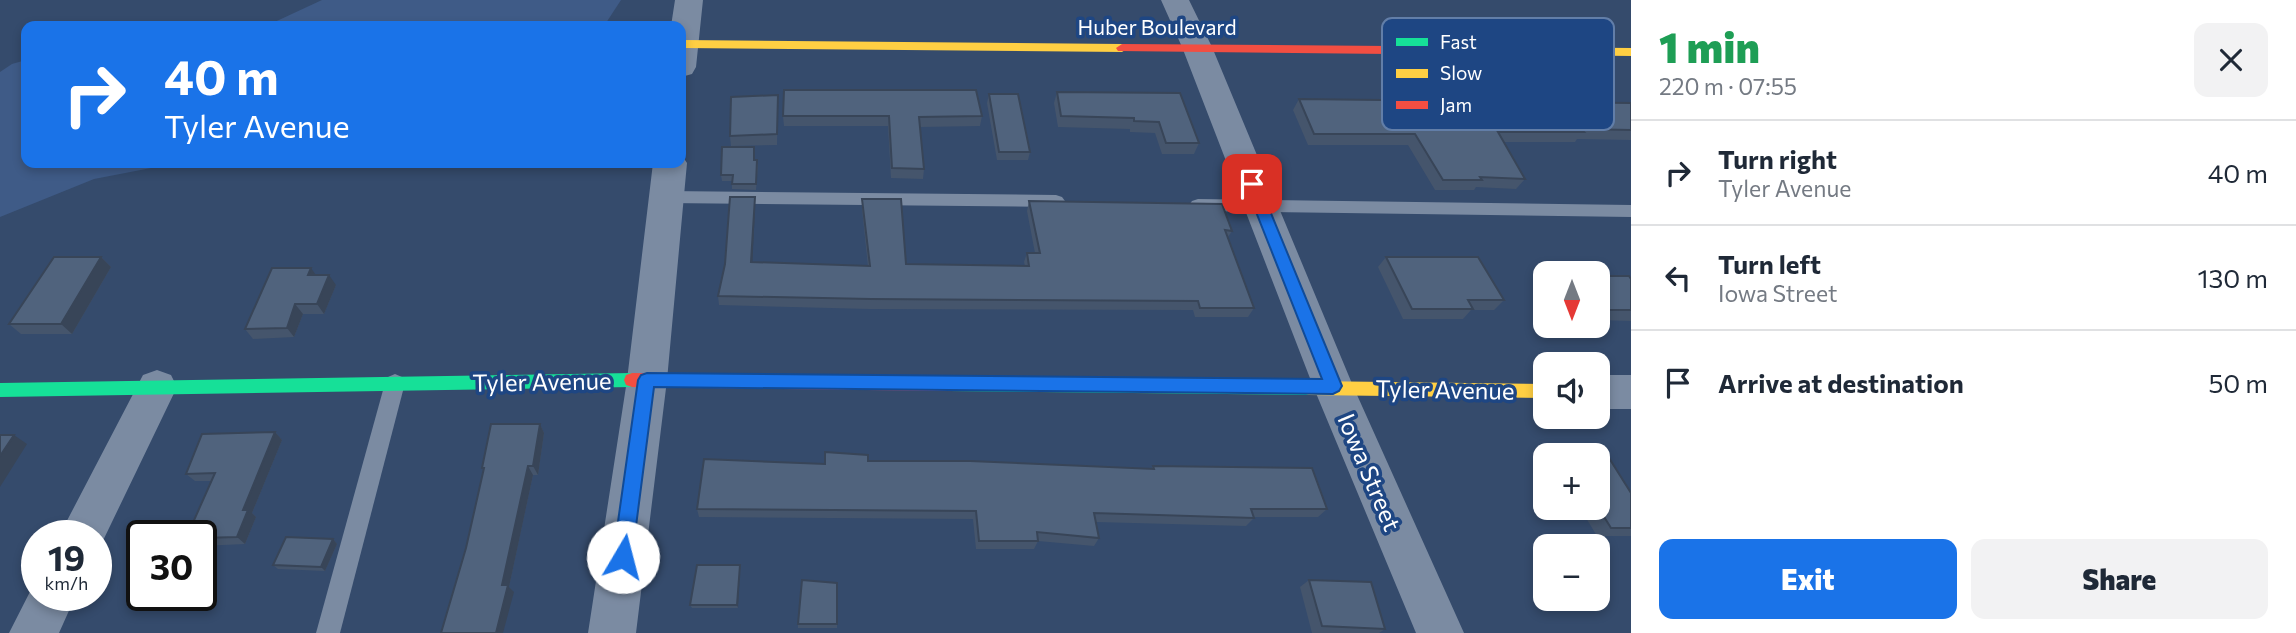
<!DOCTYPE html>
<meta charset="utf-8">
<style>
body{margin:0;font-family:Commissioner,sans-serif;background:#f2f2f3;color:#1f2937;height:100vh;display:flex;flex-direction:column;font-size:26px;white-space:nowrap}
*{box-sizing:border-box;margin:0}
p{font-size:23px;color:#747a83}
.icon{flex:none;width:38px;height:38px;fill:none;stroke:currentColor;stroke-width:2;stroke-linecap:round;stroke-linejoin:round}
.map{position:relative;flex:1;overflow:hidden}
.details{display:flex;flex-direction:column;background:#fff;width:665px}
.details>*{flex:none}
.hud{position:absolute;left:21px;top:21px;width:665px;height:147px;border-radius:14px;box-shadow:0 4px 10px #0003;background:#1a73e8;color:#fff;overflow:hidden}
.needle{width:46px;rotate:180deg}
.buttons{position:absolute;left:1533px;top:261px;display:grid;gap:14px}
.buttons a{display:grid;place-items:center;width:77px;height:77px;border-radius:14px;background:#fff;box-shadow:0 4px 10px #0003;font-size:35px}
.speed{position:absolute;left:21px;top:520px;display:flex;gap:14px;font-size:35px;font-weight:700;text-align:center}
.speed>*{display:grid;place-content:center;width:91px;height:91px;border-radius:50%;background:#fff;box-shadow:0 4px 10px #0003;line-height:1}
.speed small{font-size:18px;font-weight:400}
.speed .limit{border:4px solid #111;border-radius:10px;background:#fff;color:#111}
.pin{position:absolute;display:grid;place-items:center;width:60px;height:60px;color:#fff;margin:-30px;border-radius:14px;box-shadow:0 4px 10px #0006}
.me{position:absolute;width:77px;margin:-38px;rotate:8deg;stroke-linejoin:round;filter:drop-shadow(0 0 5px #0008)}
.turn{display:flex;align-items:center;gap:24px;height:147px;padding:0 28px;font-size:32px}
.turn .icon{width:91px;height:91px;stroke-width:2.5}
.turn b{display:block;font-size:49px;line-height:60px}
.round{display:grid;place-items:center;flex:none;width:74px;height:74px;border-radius:14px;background:#f2f2f3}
.overview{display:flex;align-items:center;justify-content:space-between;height:119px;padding:0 28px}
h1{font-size:42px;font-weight:800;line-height:52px;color:#1e9e55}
.cta{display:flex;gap:14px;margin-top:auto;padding:14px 28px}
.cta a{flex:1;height:80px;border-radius:14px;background:#1a73e8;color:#fff;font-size:28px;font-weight:800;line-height:80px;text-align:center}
.cta a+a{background:#f2f2f3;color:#1f2937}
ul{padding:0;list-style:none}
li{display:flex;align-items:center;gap:21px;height:105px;padding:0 28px;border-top:2px solid #e0e1e3}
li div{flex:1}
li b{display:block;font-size:26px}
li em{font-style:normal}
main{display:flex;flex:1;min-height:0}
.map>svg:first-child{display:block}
</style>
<main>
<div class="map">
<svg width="1631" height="633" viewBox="0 0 1631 633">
<rect width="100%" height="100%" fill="#354b6c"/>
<!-- water -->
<g fill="#3f5b87">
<polygon points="322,0 621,0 604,26 266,26"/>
<polygon points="26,60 26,163 177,163 94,179 0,217 0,72 12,64"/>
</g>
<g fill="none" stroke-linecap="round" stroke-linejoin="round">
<!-- lane -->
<g fill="#7b8ba2" fill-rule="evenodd">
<polygon points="666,191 1056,195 1062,197 1065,201 1062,205 1056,207 666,203 657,197"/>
<polygon points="1198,199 1631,205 1631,217 1198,211 1192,209 1189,205 1192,201"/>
<polygon points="395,374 402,377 405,383 340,633 316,633 385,383 388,377"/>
</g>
<!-- street -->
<g fill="#7b8ba2" fill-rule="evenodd">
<polygon points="675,0 703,0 696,67 692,74 681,77 681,26 671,26"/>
<polygon points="1161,0 1189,0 1212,47 1353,386 1464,633 1416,633 1313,386 1182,47"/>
<polygon points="681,154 687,163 667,380 636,633 588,633 627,380 653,163 681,163"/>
<polygon points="157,370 171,375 177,387 98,551 96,536 59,536 143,375"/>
<rect x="1598" y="375" width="33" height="34"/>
<polygon points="37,578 37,595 76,595 59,633 9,633"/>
</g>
<!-- fast -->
<g fill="#16e098" fill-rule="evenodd">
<polygon points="632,373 638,375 640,380 638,385 632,387 0,397 0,383"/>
<polygon points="949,377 1309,381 1315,383 1317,388 1315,393 1309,395 949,391 943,389 941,384 943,379"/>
</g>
<!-- slow -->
<g fill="#ffcf43" fill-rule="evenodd">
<polygon points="683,40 1122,44 1128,48 1122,52 683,48 681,47"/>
<polygon points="1390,46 1631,48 1631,56 1386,53 1386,47"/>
<polygon points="1309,381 1545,384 1545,398 1309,395 1303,393 1301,388 1303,383"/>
</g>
<!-- jam -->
<g fill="#f24e42" fill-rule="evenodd">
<polygon points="1122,44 1390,46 1396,50 1390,54 1118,51 1116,48"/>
<polygon points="632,373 949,377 955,379 957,384 955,389 949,391 632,387 626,385 624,380 626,375"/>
</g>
</g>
<!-- wall -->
<g fill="#45556c">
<polygon points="1057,92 1180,93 1199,143 1194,154 1162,154 1155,133 1130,132 1130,129 1058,127 1054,103"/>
<polygon points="989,94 1030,152 1028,160 997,160 987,103"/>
<polygon points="778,95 777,145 731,146 730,136"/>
<polygon points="1299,99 1631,103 1631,140 1577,139 1575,142 1504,142 1525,179 1516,189 1476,187 1474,190 1435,190 1408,145 1308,145 1293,110"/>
<polygon points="783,116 982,116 980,126 920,127 924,169 923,179 891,178 888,126 784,126"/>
<polygon points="755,160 757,160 758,166 756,190 732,189 732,181 722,181 721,175"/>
<polygon points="862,199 906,264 1025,266 1024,262 1027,253 1035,253 1027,211 1029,201 1232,231 1228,237 1254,308 1248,317 1195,317 1193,310 870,309 719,305 718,296 755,207 752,262 868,266 862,209"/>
<polygon points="101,257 111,267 72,334 21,334 9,324"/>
<polygon points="1386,257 1504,300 1494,310 1471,310 1463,319 1403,319 1378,267"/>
<polygon points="315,275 336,285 324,314 303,314 294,337 253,339 245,329"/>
<polygon points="1598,276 1631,279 1631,321 1598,320"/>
<polygon points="1545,281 1545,291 1541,285"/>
<polygon points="540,424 544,433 538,475 533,475 509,587 514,592 466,548 484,471 482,468"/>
<polygon points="275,432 282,440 252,513 256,517 245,544 201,546 201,536 211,481 195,481 186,474"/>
<polygon points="1564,450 1604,450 1631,493 1631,536 1597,536 1580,508 1598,508 1598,455 1557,455"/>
<polygon points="868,461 1151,469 1153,466 1327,509 1318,517 1253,517 1254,518 1246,526 1096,522 1099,538 1094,546 1038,541 1034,549 976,549 973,519 699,517 697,509 825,464"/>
<polygon points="333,539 337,544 325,571 278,569 273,565"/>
<polygon points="740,565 738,608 692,608 690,605"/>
<polygon points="1309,580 1385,629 1379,633 1312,633 1300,587"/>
<polygon points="837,583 837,628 798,628 798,624"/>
</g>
<!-- shaded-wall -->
<g fill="#384558">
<polygon points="755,197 755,207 752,272 751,262"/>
<polygon points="101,257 111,267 72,334 61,324"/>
<polygon points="311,268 318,278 308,275"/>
<polygon points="329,275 336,285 324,314 317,304"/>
<polygon points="295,304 303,314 294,337 287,328"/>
<polygon points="540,424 544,433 538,475 533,466"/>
<polygon points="275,432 282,440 252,513 256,517 245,544 237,537 243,510"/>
<polygon points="14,435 27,444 0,487 0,456"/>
<polygon points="528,466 533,475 509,587 514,592 503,633 496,633 502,585"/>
<polygon points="333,539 337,544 325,571 321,567"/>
<polygon points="740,565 740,569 738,608 737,605"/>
</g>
<!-- building -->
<g fill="#50637d" stroke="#384558" stroke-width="2">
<polygon points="784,90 976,90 982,116 919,117 924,169 892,168 889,116 783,116"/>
<polygon points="1057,92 1180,93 1199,143 1166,143 1159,122 1134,121 1134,118 1061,116"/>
<polygon points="989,94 1018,94 1030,152 999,152"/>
<polygon points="778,95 777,134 730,136 731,97"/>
<polygon points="1299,99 1631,103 1631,130 1581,129 1584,132 1498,132 1525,179 1480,177 1482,180 1443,180 1415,134 1314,134"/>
<polygon points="722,147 754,147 754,160 757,160 756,184 732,184 733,175 721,175"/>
<polygon points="730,197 755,197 751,262 870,266 862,199 901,199 906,264 1029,266 1027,253 1040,253 1029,201 1222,204 1232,231 1225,230 1254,308 1200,308 1198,301 871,299 718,296 725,264"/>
<polygon points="54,257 101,257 61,324 9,324"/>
<polygon points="1386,257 1478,257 1504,300 1468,300 1473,309 1412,309"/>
<polygon points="272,268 311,268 308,275 329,275 317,304 295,304 287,328 245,329"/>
<polygon points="1598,276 1629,276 1631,279 1631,310 1598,310"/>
<polygon points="491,424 540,424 533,466 528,466 502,585 508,585 496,633 441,633 466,548 484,468 482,468"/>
<polygon points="275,432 243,510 248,510 237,537 201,538 201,536 187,536 215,473 186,474 202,434"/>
<polygon points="0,435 14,435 0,456"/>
<polygon points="1564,450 1604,450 1631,493 1631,528 1611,528 1598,507 1598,455 1567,455"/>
<polygon points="825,452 868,455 868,461 970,461 1154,469 1153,466 1312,468 1327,509 1251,509 1254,518 1094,513 1099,538 1037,532 1038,541 979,541 976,511 697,509 704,459 825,464"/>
<polygon points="286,537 333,539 321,567 273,565"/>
<polygon points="697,565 740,565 737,605 690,605"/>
<polygon points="802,580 837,583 837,624 798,624"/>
<polygon points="1309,580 1371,582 1385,629 1322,626"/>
</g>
<!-- route -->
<polygon fill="#1a73e8" stroke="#114b97" stroke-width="2" points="1252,179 1259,184 1342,386 1339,391 1333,394 654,387 632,557 629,564 623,566 616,564 613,557 638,380 641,375 647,373 1322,379 1245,184"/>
<g text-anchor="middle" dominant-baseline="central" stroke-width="7" stroke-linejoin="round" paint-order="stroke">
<!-- far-street labels -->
<g font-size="21" fill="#fff" stroke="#1e4683">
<text x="1157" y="26">Huber Boulevard</text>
</g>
<!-- street labels -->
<g font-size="24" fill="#fff" stroke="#1e4683">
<text transform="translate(542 381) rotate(-1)">Tyler Avenue</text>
<text transform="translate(1445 389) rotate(1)">Tyler Avenue</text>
<text transform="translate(1370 472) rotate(67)">Iowa Street</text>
</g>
</g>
<!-- legend -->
<rect x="1382" y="18" width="232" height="112" rx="10" fill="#1e4683" stroke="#627ea8" stroke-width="2"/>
<rect x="1396" y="38" width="32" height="8" fill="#16e098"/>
<rect x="1396" y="69" width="32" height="9" fill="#ffcf43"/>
<rect x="1396" y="101" width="32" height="8" fill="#f24e42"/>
<g font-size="19" fill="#fff">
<text x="1440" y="49">Fast</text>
<text x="1440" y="80">Slow</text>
<text x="1440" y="112">Jam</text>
</g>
</svg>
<div class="buttons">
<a><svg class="needle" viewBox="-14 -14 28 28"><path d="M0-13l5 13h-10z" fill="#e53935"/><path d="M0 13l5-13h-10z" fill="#747a83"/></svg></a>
<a><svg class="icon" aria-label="sound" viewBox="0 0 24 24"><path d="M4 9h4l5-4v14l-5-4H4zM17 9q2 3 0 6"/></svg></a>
<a>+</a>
<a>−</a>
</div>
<div class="speed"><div>19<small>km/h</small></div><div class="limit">30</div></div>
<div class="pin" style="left:1252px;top:184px;background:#d93025"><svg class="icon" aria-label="arrive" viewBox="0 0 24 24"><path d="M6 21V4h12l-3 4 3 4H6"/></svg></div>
<svg class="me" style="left:623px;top:557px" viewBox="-20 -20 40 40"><circle r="19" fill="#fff"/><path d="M0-13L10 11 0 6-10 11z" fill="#1a73e8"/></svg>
<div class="hud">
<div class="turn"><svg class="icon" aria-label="right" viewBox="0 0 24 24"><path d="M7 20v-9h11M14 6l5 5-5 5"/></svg><div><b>40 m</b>Tyler Avenue</div></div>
</div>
</div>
<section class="details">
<div class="overview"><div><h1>1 min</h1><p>220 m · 07:55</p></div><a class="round"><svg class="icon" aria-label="close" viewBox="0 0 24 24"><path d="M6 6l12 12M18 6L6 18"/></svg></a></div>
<ul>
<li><svg class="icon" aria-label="right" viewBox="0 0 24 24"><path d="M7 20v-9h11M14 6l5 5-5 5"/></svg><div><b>Turn right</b><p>Tyler Avenue</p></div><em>40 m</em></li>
<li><svg class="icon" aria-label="left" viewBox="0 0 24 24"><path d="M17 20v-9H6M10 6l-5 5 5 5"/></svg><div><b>Turn left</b><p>Iowa Street</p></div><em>130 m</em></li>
<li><svg class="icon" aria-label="arrive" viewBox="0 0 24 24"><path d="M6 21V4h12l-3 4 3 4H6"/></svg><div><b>Arrive at destination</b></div><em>50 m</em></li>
</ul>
<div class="cta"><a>Exit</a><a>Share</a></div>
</section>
</main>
